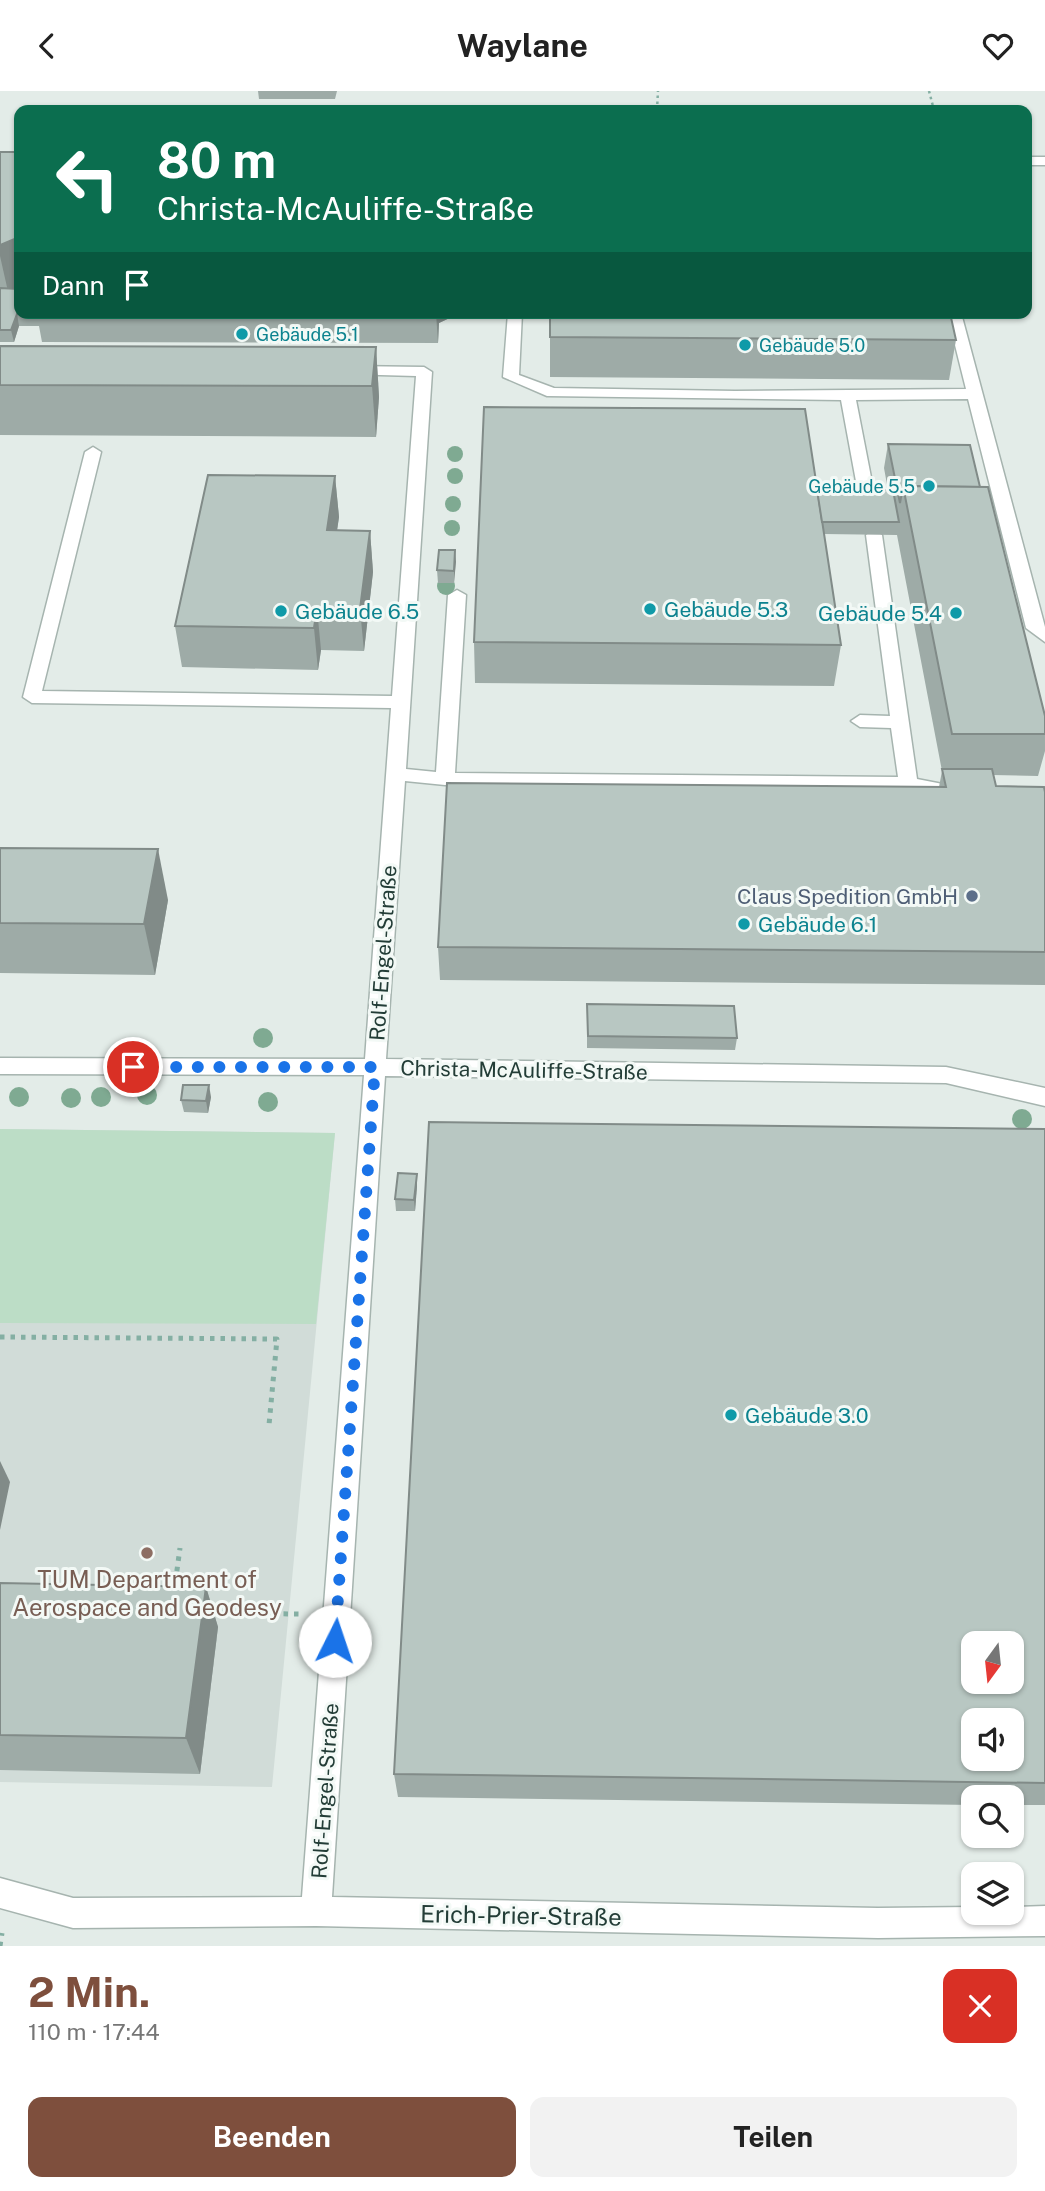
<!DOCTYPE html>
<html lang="de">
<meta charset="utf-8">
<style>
body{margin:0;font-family:"Public Sans",sans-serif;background:#f2f2f2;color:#222;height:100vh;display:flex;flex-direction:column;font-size:26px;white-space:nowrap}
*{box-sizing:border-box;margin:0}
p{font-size:23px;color:#767676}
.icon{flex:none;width:38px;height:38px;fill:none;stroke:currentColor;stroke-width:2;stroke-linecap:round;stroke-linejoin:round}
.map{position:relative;height:1855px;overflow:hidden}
.drawer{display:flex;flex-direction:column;background:#fff;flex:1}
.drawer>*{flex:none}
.banner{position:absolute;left:14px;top:14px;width:1018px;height:214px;border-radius:14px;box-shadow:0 2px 5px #0004;background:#0b6e4f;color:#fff;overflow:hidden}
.needle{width:46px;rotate:195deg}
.buttons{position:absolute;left:961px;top:1540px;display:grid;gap:14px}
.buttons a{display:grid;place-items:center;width:63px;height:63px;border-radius:14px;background:#fff;box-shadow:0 2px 5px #0004;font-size:35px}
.pin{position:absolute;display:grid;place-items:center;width:60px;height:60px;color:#fff;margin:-30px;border:4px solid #fff;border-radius:50%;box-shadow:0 2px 7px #0007}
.me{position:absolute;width:77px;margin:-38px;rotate:4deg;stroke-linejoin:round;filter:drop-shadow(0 0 5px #0008)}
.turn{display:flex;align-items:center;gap:24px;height:147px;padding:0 28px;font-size:32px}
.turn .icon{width:91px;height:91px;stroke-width:2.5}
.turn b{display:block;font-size:49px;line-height:60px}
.then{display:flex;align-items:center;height:66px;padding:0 28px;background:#0003;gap:14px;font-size:26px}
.round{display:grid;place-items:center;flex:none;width:74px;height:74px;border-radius:14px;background:#f2f2f2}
.summary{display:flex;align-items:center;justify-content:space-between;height:119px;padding:0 28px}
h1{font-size:42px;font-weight:700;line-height:52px;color:#7e4f3d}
.cta{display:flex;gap:14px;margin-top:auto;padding:14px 28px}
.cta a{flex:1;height:80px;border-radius:14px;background:#7e4f3d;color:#fff;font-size:28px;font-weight:700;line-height:80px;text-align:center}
.cta a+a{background:#f2f2f2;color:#222}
header{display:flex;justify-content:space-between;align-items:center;height:91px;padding:0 28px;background:#fff;font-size:32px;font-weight:700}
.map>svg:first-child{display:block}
</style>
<header><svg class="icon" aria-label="back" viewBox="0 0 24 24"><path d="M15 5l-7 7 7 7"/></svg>Waylane<svg class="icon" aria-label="heart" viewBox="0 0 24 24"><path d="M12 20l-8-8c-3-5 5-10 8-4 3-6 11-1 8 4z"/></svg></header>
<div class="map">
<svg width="1045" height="1855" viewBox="0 0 1045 1855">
<rect width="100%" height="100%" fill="#e3ece8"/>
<!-- built -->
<polygon fill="#d1dcd8" points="0,1038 335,1042 272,1696 0,1691"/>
<!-- green -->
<polygon fill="#bcddc6" points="0,1038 335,1042 316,1233 0,1232"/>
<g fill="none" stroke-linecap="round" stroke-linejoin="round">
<!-- minor casing -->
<g stroke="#a6b4af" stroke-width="3">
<g id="minor">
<rect x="1027" y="66" width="18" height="8"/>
<polygon points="508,222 522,222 519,284 554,297 735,300 966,298 947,222 961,222 1045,536 1045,551 1026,537 968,308 856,309 876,412 868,417 860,412 841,309 547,305 503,286"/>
<polygon points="349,275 424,276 432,281 406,678 436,681 448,504 457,499 466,504 455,682 898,686 891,637 860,636 851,630 860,624 890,625 866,444 874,439 882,444 917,688 953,695 955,700 946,707 908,699 445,694 405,690 386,968 946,976 1045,997 1045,1015 946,992 385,985 332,1806 878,1817 973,1816 973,1822 1012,1822 1012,1816 1045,1815 1045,1845 878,1847 316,1835 73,1837 0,1817 0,1787 73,1807 302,1806 364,984 0,983 0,967 365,968 391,617 32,612 23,606 85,361 93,356 101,361 42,600 392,605 416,285 344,283 344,277"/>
</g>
</g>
<!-- path-far1 -->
<g stroke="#84afa3" stroke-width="2.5" stroke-dasharray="2.5 3.5" stroke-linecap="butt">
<polyline points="929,0 934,19"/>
<polyline points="657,19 658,0"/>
</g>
<!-- path -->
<g stroke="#84afa3" stroke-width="5" stroke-dasharray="4.5 6" stroke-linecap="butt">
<polyline points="0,1246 277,1248 269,1334"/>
<polyline points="174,1501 180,1457"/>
<polyline points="210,1522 299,1523"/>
<polyline points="0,1855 2,1842"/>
</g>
<!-- minor -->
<use href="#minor" fill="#fff" fill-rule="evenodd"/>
</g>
<!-- trees -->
<g fill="#7faa92">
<circle cx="455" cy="363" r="8"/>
<circle cx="455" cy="385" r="8"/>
<circle cx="453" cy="413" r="8"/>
<circle cx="452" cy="437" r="8"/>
<circle cx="446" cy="495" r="9"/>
<circle cx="263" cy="947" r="10"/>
<circle cx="147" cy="1004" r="10"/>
<circle cx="19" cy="1006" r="10"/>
<circle cx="101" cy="1006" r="10"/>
<circle cx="71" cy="1007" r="10"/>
<circle cx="268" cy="1011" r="10"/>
<circle cx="1022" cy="1028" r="10"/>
</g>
<!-- wall -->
<g fill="#9eaba7">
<polygon points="258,0 337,0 335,8 259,8"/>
<polygon points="0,61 19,61 19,222 460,222 439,232 438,252 42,251 39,235 19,235 14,251 0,251"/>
<polygon points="550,222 956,249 949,289 550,286"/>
<polygon points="0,255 376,256 379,306 376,346 0,344"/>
<polygon points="888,353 980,396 1045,625 1045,660 1038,685 993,684 996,695 1045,701 1045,894 440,889 438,856 939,696 942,680 897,444 824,443 841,554 834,595 475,592 474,551 817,399 888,399 884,377"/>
<polygon points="335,385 339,426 337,439 370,440 373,481 364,560 321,559 318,579 182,576 175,535"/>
<polygon points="455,459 454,492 438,492 437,479"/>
<polygon points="0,757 168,809 155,884 0,882"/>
<polygon points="587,913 737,947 735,959 587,957"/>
<polygon points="211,1006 208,1022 184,1021 181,1009"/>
<polygon points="1045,1038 1045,1714 1012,1714 1012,1706 973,1706 973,1714 398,1706 394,1683"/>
<polygon points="417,1083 417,1095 415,1120 396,1120 395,1108"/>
<polygon points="0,1492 206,1496 218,1536 200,1683 0,1679"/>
</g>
<!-- shaded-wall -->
<g fill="#818b88">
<polygon points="17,147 19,160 19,200 9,205 0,165 0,154"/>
<polygon points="436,222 460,222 439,232 438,252"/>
<polygon points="17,223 19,235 14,251 11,239"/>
<polygon points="376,256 379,306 376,346 372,295"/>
<polygon points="335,385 339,426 331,481 327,439"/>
<polygon points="370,440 373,481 364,560 360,518"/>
<polygon points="455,459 456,471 454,492 454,480"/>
<polygon points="317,517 321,559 318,579 314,537"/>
<polygon points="158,758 168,809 155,884 144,833"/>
<polygon points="209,994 211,1006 208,1022 206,1010"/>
<polygon points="417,1083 417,1095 415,1120 414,1109"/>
<polygon points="0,1370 10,1391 0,1439"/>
<polygon points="206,1496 218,1536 200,1683 186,1647"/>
</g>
<!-- building -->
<g fill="#b8c7c2" stroke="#818b88" stroke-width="2" fill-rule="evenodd">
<polygon points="0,61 19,61 19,149 17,147 0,154"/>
<polygon points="0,197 19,198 19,222 36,222 36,223 17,223 11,239 0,239"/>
<polygon points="550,222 950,222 956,249 550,246"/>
<polygon points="0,255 376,256 372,295 0,294"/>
<polygon points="484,316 805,318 841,554 474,551"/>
<polygon points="888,353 970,354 980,396 903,395 900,412"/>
<polygon points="208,384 335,385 327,439 370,440 360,518 317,517 314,537 175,535"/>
<polygon points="903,395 988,396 1045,625 1045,643 952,643"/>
<polygon points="817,399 893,399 899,431 822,431"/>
<polygon points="439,459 455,459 454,480 437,479"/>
<polygon points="942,678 992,678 996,695 1044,696 1045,701 1045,861 438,856 447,692 946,696"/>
<polygon points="0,757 158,758 144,833 0,832"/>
<polygon points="587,913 734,915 737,947 588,945"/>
<polygon points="183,994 209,994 206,1010 181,1009"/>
<path d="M429 1031 1045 1038V1692L394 1683ZM973 1552H1012V1591H973ZM973 1629H1012V1668H973Z"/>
<polygon points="398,1082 417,1083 414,1109 395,1108"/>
<polygon points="0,1492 206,1496 186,1647 0,1644"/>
</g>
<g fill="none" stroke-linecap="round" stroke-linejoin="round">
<!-- route -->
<polyline stroke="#1a73e8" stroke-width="12" stroke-dasharray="0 21.6" points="133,976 375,976 335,1550"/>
</g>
<!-- markers -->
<g fill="#0f9aa8" stroke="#f3f9f6" stroke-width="2.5">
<circle cx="242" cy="243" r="7"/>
<circle cx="745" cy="254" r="7"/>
<circle cx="929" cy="395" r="7"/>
<circle cx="650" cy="518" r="7"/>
<circle cx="281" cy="520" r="7"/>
<circle cx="956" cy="522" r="7"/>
<circle cx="744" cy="833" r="7"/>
<circle cx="731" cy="1324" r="7"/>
</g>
<circle fill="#5c6f8a" stroke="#f3f9f6" stroke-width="2.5" cx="972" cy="805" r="7"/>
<circle fill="#8d6e63" stroke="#f3f9f6" stroke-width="2.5" cx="147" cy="1462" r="7"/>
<g text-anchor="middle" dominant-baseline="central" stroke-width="6" stroke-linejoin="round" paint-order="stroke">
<!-- far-culture labels -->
<g font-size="18" fill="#0d838f" stroke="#f3f9f6" text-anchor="start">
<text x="256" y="243">Gebäude 5.1</text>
<text x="759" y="254">Gebäude 5.0</text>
<text x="915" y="395" text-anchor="end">Gebäude 5.5</text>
</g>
<!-- culture labels -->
<g font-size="21" fill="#0d838f" stroke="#f3f9f6" text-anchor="start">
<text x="664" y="518">Gebäude 5.3</text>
<text x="295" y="520">Gebäude 6.5</text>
<text x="942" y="522" text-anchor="end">Gebäude 5.4</text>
<text x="758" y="833">Gebäude 6.1</text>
<text x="745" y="1324">Gebäude 3.0</text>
</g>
<!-- service labels -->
<g font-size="21" fill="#4e5e75" stroke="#f3f9f6" text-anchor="end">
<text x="958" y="805">Claus Spedition GmbH</text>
</g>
<!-- street labels -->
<g font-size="21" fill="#233d37" stroke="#f3f9f6">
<text transform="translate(383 862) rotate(-86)">Rolf-Engel-Straße</text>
<text transform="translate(524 979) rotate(1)">Christa-McAuliffe-Straße</text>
<text transform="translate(325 1700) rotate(-86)">Rolf-Engel-Straße</text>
</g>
<!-- near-education labels -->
<g font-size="24" fill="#785e54" stroke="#f3f9f6">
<text x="147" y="1488">TUM Department of<tspan x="147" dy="28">Aerospace and Geodesy</tspan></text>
</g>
<!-- near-street labels -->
<g font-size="24" fill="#233d37" stroke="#f3f9f6">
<text transform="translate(521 1824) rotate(1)">Erich-Prier-Straße</text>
</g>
</g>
</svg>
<div class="buttons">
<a><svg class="needle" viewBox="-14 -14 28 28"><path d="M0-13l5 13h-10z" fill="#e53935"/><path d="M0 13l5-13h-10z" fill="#767676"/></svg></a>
<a><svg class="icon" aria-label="sound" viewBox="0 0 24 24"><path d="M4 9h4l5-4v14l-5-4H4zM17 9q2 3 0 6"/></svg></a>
<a><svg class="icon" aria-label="search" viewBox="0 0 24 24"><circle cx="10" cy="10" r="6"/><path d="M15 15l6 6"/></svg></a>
<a><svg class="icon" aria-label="layers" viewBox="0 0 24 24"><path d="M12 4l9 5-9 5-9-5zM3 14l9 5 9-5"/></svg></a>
</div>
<div class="pin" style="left:133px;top:976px;background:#d93025"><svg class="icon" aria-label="arrive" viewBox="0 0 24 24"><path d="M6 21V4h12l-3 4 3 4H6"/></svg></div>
<svg class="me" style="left:335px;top:1550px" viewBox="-20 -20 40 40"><circle r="19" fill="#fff"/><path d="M0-13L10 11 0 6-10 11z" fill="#1a73e8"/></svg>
<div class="banner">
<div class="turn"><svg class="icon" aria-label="left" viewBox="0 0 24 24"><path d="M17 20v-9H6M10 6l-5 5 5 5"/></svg><div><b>80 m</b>Christa-McAuliffe-Straße</div></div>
<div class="then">Dann<svg class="icon" aria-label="arrive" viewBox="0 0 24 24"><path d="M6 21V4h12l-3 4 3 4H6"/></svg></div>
</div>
</div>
<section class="drawer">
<div class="summary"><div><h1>2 Min.</h1><p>110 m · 17:44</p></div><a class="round" style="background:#d93025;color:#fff"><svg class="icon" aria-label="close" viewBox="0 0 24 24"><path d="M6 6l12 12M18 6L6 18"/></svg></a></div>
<div class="cta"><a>Beenden</a><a>Teilen</a></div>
</section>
